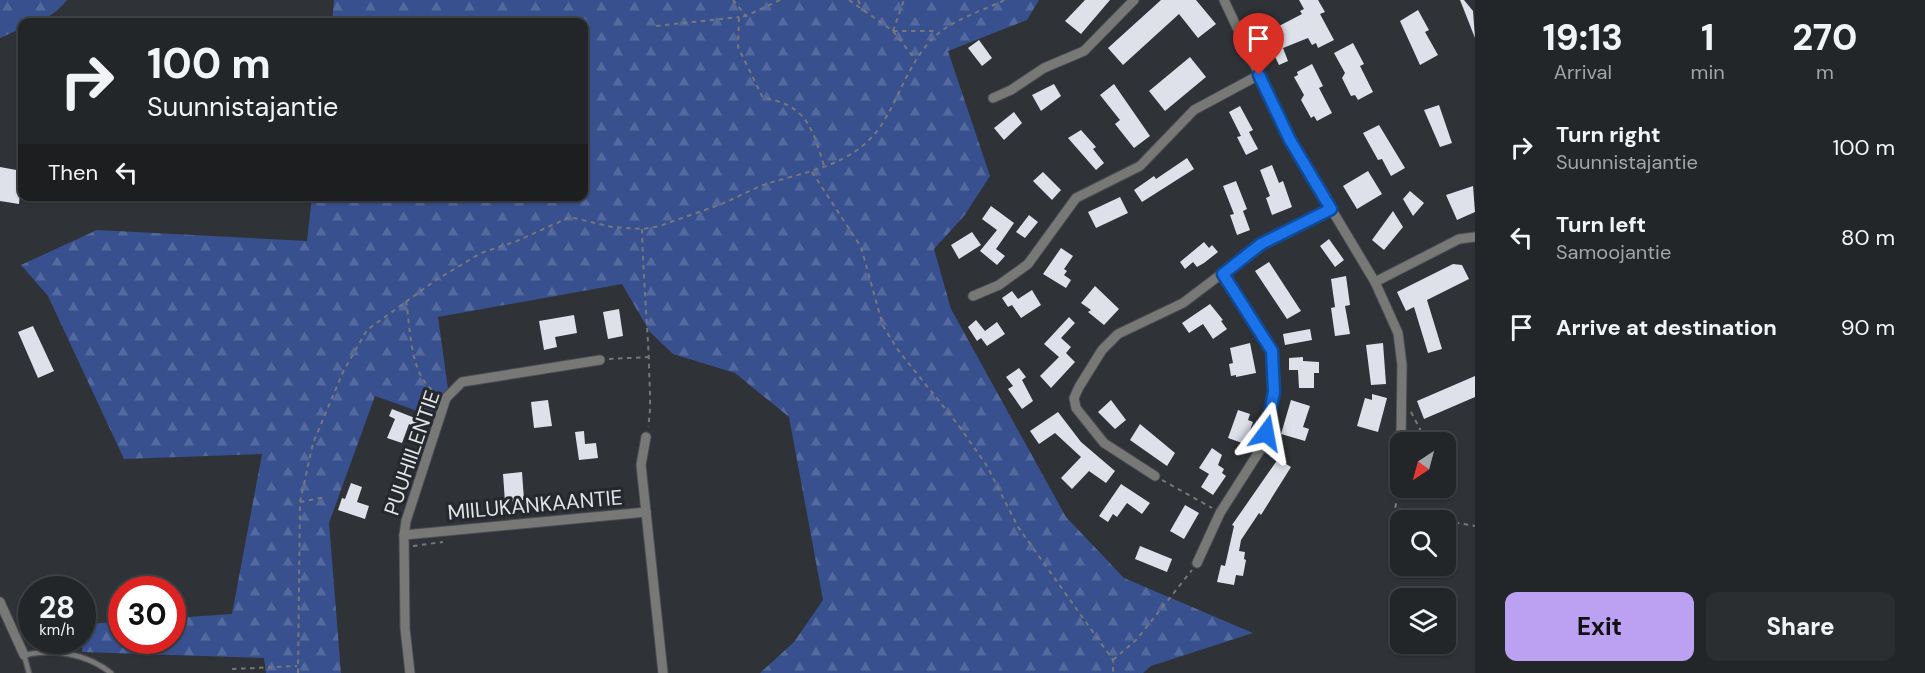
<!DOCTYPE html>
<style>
body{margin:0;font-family:"DM Sans",sans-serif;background:#2b2e31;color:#f1f3f6;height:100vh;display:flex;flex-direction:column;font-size:22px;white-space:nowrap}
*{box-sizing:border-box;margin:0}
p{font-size:20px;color:#a3a5a8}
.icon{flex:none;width:33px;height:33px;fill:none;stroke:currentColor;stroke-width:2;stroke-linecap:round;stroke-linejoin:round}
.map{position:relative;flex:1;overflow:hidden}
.sheet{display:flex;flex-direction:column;background:#232629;width:450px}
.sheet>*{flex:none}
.top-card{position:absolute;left:18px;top:18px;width:570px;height:183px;border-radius:12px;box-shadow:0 2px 4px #0004,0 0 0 2px #404346;background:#232629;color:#f1f3f6;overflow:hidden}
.needle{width:39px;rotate:216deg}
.controls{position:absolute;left:1390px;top:432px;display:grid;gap:12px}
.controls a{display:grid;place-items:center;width:66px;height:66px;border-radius:12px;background:#232629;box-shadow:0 2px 4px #0004,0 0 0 2px #404346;font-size:30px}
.speed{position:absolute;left:18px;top:576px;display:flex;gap:12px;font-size:30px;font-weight:700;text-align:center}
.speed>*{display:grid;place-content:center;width:78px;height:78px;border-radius:50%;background:#232629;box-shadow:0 2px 4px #0004,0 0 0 2px #404346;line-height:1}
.speed small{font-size:15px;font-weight:400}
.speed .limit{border:9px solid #d22;background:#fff;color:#111}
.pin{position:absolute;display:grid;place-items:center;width:51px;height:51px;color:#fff;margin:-62px -26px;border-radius:50% 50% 50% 0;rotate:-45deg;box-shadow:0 0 6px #0007}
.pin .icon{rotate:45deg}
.me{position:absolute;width:66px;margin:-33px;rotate:13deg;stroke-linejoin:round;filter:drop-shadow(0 0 4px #0008)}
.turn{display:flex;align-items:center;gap:21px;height:126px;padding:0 30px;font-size:27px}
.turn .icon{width:78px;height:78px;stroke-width:2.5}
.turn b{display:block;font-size:42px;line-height:51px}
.then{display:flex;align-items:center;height:57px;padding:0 30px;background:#0003;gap:12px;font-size:22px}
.eta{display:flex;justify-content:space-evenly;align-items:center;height:102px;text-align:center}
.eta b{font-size:36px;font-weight:800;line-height:42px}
.cta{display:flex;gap:12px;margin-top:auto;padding:12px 30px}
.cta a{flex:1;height:69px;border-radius:12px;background:#bca0f2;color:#111;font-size:24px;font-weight:800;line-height:69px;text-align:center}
.cta a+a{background:#2b2e31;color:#f1f3f6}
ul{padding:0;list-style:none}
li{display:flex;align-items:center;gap:18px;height:90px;padding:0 30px}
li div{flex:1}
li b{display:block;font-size:22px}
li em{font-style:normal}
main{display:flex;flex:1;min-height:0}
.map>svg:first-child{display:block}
</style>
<main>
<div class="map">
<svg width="1475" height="673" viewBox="0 0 1475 673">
<defs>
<pattern id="forest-firs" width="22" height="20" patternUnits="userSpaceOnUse" patternTransform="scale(1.5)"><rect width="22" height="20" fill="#38508e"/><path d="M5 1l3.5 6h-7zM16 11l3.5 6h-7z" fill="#54699e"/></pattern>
</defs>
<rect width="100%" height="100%" fill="#2f3237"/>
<!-- forest -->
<g fill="url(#forest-firs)">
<path d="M0 0H67C55 15 43 22 22 22V28L0 38Z"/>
<polygon points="334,0 1039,0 1027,20 948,51 990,176 964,216 934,249 951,309 1066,517 1124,578 1253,633 1151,666 1143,673 760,673 794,642 823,600 789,417 735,373 673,354 650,332 622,284 438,317 448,389 429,415 375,396 329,523 341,673 266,673 264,658 82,652 83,624 121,622 122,640 172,640 173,618 232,614 262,454 124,459 48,296 21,265 97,230 307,241 312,197 584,196 584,22 332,22"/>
</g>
<!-- building -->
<g fill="#dee1e9">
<polygon points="1085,0 1110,0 1081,34 1065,21"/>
<polygon points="1161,0 1196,0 1216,24 1198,38 1179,14 1123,65 1108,48"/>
<polygon points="1299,0 1318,0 1325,12 1320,14 1334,40 1318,48 1316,43 1312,45 1308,38 1283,48 1288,61 1279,65 1264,34 1302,14 1300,11 1304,9"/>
<polygon points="1460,0 1464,0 1473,11 1475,38"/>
<polygon points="1418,10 1429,30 1425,32 1438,55 1420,65 1400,21"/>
<polygon points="979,40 992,58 982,66 968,48"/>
<polygon points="1353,43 1364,64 1360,66 1373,92 1358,100 1355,95 1351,96 1342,78 1345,73 1334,53"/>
<polygon points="1190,57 1206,77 1165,111 1149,91"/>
<polygon points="1312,64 1323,86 1319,88 1332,113 1317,121 1314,116 1311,118 1301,100 1304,95 1294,77 1298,75 1297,72"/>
<polygon points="1054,84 1061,96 1041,111 1032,95"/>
<polygon points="1114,84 1150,136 1134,148 1115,124 1120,120 1100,95"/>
<polygon points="1439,105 1452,143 1440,147 1424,110"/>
<polygon points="1240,106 1253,130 1249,132 1258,149 1246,155 1237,137 1241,136 1229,112"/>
<polygon points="1014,112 1022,123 1004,140 994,128"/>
<polygon points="1379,125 1405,168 1391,176 1382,159 1378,160 1363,133"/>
<polygon points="1081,130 1096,147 1093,149 1104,163 1096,170 1068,138"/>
<polygon points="1187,158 1194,169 1142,202 1134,190 1154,176 1156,179"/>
<polygon points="1272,165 1279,183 1283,181 1292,207 1272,215 1266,198 1270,196 1260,170"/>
<polygon points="0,167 22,171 19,204 0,201"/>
<polygon points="1368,171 1382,194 1357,209 1343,186"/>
<polygon points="1043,172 1061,190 1052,200 1033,181"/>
<polygon points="1236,181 1247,209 1243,211 1250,230 1237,235 1230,215 1234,214 1223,186"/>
<polygon points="1473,186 1475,212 1457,220 1446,195"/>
<polygon points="1410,191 1424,203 1413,216 1403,199"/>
<polygon points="1120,197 1128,213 1096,228 1088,212"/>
<polygon points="991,206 1014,223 996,249 1005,256 997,265 980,251 997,230 982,219"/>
<polygon points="1393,211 1403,227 1384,250 1372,240"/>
<polygon points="1029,215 1038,222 1025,238 1016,232"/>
<polygon points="972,232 981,245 959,259 951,245"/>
<polygon points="1329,239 1344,260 1335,267 1320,246"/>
<polygon points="1204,242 1209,248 1212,245 1218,252 1204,263 1197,267 1193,262 1185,269 1180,262"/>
<polygon points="1061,248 1073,256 1064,269 1067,271 1064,275 1071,280 1066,288 1043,274"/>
<polygon points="1269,262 1301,311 1287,319 1255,271"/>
<polygon points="1453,264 1462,265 1469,279 1427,300 1442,349 1428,353 1414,307 1406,311 1397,292"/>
<polygon points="1346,276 1350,305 1345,306 1350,334 1335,336 1331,308 1335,307 1331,279"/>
<polygon points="1095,286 1119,309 1104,325 1088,312 1091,310 1081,303"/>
<polygon points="1032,290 1041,305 1021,318 1012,305 1008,307 1002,298 1012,291 1018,299"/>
<polygon points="1210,304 1223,320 1221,321 1227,329 1213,339 1203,324 1189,333 1182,323"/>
<polygon points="619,309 623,336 608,339 603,312"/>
<polygon points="574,315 577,333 555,337 557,347 544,350 539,321"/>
<polygon points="1069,317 1075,323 1061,338 1071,347 1066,353 1075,362 1051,388 1040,376 1059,357 1044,344"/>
<polygon points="976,320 985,331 997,322 1005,334 987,346 981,338 977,341 968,327"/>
<polygon points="33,326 54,371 38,378 18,332"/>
<polygon points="1310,329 1312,340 1285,345 1283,334"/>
<polygon points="1250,343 1256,373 1236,377 1236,375 1231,376 1229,364 1233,363 1230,348"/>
<polygon points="1383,343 1386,384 1371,385 1366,345"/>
<polygon points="1303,357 1303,361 1319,362 1319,373 1314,373 1314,388 1299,388 1298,370 1289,370 1289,358"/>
<polygon points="1019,368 1026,377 1022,380 1033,401 1022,409 1008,389 1013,386 1006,377"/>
<polygon points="1475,376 1475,397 1424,419 1417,401"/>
<polygon points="1372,394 1387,398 1378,432 1357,426 1365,398 1372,400"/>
<polygon points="548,400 552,426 534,428 531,402"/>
<polygon points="1111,400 1126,420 1115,429 1098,412"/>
<polygon points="1291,400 1310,406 1303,427 1309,429 1305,441 1281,434"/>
<polygon points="392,409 425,422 422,429 409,424 402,443 387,438 395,419 389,416"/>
<polygon points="1238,410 1250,414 1248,420 1253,422 1245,444 1228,438"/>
<polygon points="1058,412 1081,442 1115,471 1106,483 1089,471 1072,489 1061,478 1081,457 1055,433 1039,444 1030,431"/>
<polygon points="1140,424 1175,453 1167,466 1130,440"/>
<polygon points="584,431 585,444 596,443 598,458 579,460 575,432"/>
<polygon points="1212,448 1222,455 1218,465 1224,469 1222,473 1226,476 1213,495 1201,487 1209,474 1199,468"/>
<polygon points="1278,459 1291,467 1261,515 1259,513 1241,540 1239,551 1245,552 1244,559 1246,560 1243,576 1236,575 1234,585 1217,582 1221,565 1225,566 1234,526 1232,525"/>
<polygon points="522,472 524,500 505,502 503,474"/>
<polygon points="351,483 362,487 357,502 369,506 365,519 338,510 342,498 345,499"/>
<polygon points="1121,484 1150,503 1142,514 1127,503 1117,517 1113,514 1108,522 1099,516"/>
<polygon points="1185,505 1199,513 1184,539 1170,531"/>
<polygon points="1140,546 1172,559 1167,572 1135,559"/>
</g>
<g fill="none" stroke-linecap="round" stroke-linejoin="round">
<!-- service casing -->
<g stroke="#4c4e53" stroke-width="7">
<path id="service" d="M29 673 24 655C54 648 87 654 111 673"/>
</g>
<!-- minor casing -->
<g stroke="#4c4e53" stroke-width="11">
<g id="minor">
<polyline points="1224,0 1290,140 1375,282 1398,333 1402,365 1401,440"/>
<polyline points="993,98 1011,90 1044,68 1084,51 1134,0"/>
<polyline points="1375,282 1459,239 1475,237"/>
<polyline points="973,296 999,285 1028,264 1076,198 1140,166 1194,110 1259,75"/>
<polyline points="646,437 641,465 646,512"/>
<polyline points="1155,476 1104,443 1076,408 1074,398 1079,387 1102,350 1118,334 1183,303 1261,244 1331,209"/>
<polyline points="404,535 406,521 446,398 462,382 600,360"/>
<polyline points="1197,563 1220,513 1262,447 1274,392 1272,351 1223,274"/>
<polyline points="0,602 24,655"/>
<polyline points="410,673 405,628 404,535 646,512 663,673"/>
</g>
</g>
<!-- path -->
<g stroke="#75777b" stroke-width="2" stroke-dasharray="4.5 4.5" stroke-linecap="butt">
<polyline points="733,0 746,16"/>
<path d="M780 0 746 16 739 17 738 47 763 98C806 104 813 129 824 166"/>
<polyline points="849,0 893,31 915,59"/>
<polyline points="858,0 863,11"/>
<polyline points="656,26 739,17"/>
<polyline points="893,31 938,31"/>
<polyline points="893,31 904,0"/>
<polyline points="812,172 861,247 883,326 898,350 959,426 987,466 1018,527 1113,660 1113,673"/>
<path d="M642 229C643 274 647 318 649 362 649 384 652 405 648 427"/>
<path d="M406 301C411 330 409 378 438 394"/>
<polyline points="609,359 649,357"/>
<polyline points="1411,412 1420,429 1417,442"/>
<polyline points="1162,480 1212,508"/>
<polyline points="1401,486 1395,508 1444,520"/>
<polyline points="300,502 326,497"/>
<polyline points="1446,521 1475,526"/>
<polyline points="413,546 443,542"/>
<polyline points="1113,660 1137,639 1192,570"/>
<polyline points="232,669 297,666"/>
<path d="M298 673 300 502 313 443 343 372 367 330 436 280 481 253 517 241 570 217 612 227 642 229 660 226C681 218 703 211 724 203 738 197 752 189 766 184 801 173 843 167 870 139 885 124 894 102 903 84 932 25 949 25 1005 0"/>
</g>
<!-- service -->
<use href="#service" stroke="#787976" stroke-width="4.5"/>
<!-- minor -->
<use href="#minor" stroke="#787976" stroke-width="9"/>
</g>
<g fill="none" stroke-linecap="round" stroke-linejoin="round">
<!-- route casing -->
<g stroke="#114b97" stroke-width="15">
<polyline id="route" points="1259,75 1290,140 1331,209 1261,244 1223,274 1272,351 1274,392 1266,433"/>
</g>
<!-- route -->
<use href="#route" stroke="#1a73e8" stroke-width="10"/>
</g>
<g text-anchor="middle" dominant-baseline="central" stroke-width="6" stroke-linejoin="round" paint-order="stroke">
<!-- street labels -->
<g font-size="21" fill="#e2e4e7" stroke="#25282d">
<text transform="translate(412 453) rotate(-71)">PUUHIILENTIE</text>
<text transform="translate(535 505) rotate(-5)">MIILUKANKAANTIE</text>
</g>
</g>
</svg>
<div class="controls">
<a><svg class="needle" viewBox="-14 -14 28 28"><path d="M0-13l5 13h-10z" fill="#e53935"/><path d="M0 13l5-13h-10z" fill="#a3a5a8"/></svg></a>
<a><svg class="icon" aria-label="search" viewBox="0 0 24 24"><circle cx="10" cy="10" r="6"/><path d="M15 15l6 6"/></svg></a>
<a><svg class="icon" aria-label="layers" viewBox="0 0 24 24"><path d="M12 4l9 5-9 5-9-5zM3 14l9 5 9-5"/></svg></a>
</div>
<div class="speed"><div>28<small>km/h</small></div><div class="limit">30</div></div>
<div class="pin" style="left:1259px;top:75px;background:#d93025"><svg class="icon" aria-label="arrive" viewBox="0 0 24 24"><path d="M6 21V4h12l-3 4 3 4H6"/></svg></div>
<svg class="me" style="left:1266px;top:433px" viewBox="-20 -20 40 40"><path d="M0-17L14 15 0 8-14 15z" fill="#1a73e8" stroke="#fff" stroke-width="4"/></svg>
<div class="top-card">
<div class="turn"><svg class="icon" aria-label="right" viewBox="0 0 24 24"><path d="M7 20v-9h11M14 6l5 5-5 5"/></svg><div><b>100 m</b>Suunnistajantie</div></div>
<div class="then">Then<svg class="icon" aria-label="left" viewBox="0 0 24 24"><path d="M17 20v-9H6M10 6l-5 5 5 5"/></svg></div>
</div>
</div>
<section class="sheet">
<div class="eta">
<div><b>19:13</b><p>Arrival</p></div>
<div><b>1</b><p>min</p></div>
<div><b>270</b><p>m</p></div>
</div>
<ul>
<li><svg class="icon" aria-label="right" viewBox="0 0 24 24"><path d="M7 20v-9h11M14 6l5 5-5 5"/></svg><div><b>Turn right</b><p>Suunnistajantie</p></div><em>100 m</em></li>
<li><svg class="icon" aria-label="left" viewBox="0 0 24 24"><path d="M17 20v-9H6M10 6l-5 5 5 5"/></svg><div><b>Turn left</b><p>Samoojantie</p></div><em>80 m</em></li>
<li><svg class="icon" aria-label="arrive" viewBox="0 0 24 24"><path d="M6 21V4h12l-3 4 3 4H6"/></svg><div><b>Arrive at destination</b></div><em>90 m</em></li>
</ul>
<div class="cta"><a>Exit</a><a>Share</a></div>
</section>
</main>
